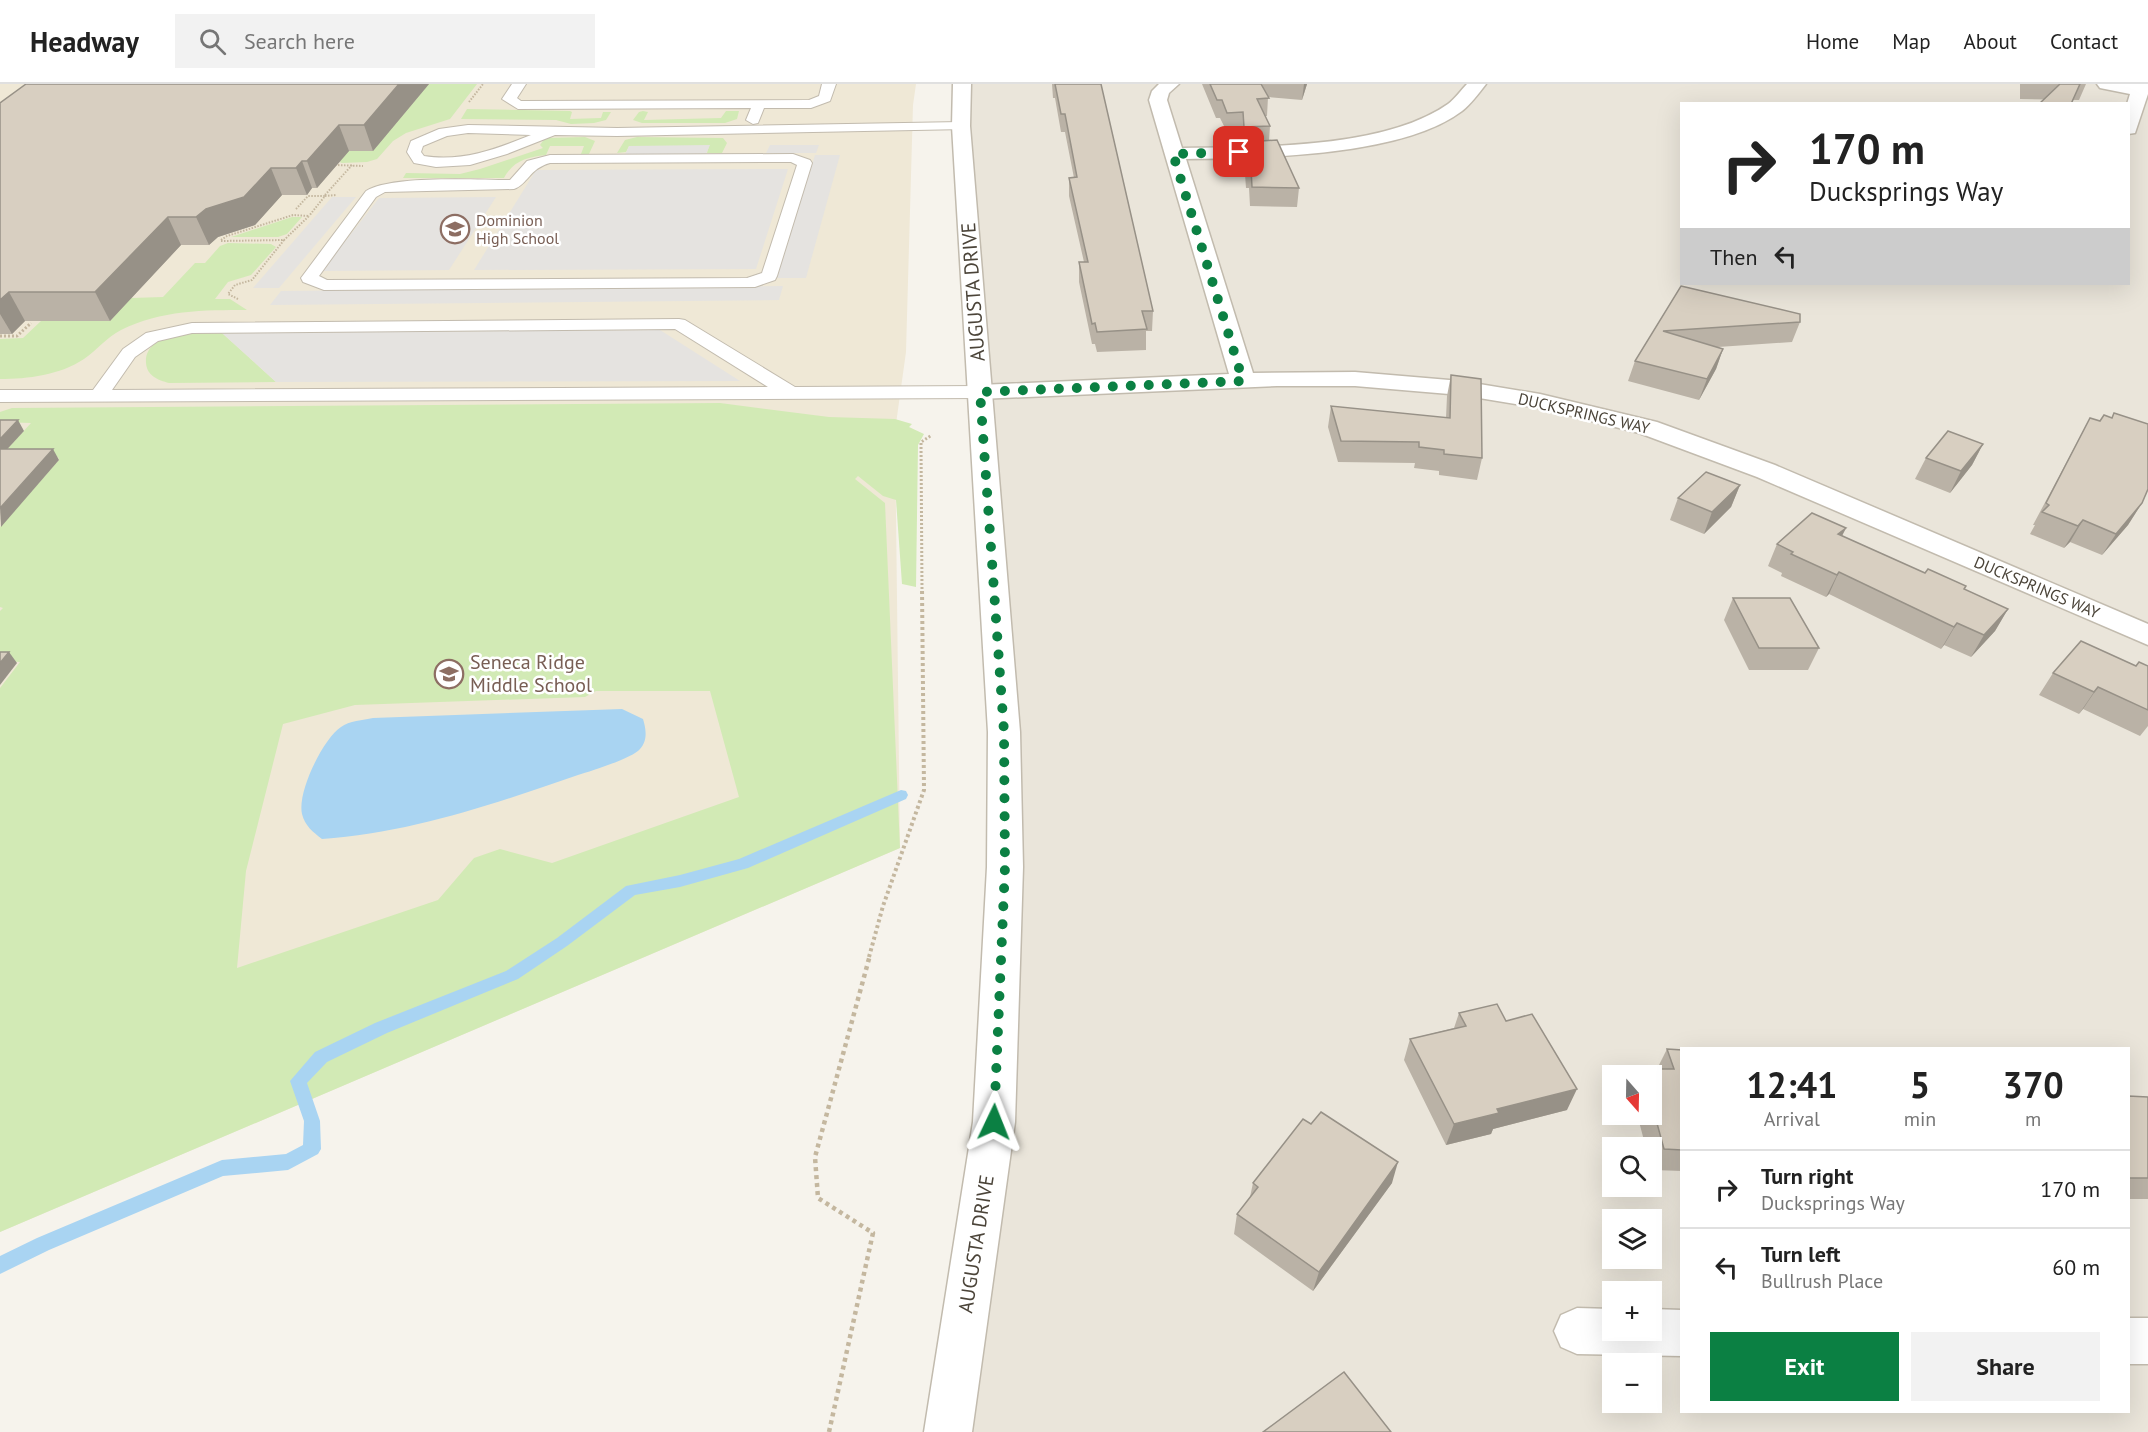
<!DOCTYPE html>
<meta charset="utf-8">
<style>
body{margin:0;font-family:"PT Sans",sans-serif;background:#f2f2f2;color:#222;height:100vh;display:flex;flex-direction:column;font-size:22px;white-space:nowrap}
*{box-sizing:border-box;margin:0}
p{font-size:20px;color:#767676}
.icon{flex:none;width:33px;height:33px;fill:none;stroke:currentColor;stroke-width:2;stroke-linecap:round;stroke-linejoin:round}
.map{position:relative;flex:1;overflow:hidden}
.panel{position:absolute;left:1680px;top:963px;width:450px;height:366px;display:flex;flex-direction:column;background:#fff;border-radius:0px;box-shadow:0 6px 24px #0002}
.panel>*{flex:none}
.guide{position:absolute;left:1680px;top:18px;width:450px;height:183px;border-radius:0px;box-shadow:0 6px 24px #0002;background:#fff;color:#222;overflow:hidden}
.needle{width:39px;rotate:160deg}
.fabs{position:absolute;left:1602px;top:981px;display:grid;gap:12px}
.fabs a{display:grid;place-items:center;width:60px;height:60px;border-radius:0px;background:#fff;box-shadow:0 6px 24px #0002;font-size:30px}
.pin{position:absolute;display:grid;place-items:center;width:51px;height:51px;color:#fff;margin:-26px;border-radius:12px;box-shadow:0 3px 9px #0006}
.me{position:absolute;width:66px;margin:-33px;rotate:2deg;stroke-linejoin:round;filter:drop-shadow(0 0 4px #0008)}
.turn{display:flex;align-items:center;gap:21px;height:126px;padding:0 30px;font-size:27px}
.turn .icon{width:78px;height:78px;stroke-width:2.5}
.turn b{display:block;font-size:42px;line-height:51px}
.then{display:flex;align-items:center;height:57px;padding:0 30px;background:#0003;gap:12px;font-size:22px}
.eta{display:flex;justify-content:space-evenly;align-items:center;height:102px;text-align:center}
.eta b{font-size:36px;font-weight:600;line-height:42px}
.primary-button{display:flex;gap:12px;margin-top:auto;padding:12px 30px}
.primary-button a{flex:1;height:69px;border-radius:0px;background:#0b8043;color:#fff;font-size:24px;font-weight:600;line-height:69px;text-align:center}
.primary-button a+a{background:#f2f2f2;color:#222}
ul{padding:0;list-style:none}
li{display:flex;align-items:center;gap:18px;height:78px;padding:0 30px;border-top:2px solid #e0e0e0}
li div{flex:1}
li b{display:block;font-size:22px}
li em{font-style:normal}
header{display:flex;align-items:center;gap:36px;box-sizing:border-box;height:84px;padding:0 30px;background:#fff;border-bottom:2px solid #e0e0e0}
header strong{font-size:28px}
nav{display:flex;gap:33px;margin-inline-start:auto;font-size:21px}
.search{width:420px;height:54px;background:#f2f2f2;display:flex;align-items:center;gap:15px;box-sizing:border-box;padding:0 21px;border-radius:0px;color:#767676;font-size:22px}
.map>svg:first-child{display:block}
</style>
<header>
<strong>Headway</strong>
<div class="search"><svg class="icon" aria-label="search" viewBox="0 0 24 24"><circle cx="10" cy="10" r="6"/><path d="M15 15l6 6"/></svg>Search here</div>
<nav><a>Home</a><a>Map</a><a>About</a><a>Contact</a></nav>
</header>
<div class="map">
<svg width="2148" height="1348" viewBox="0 0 2148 1348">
<rect width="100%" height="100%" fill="#f6f3ec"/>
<!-- residential -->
<path fill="#eae5da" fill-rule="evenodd" d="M962 0H2148V1348H948L1005 783ZM1682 20H2128V200H1682ZM1682 964H2128V1328H1682ZM1612 992H1652V1030H1612ZM1612 1064H1652V1102H1612ZM1612 1136H1652V1174H1612ZM1612 1208H1652V1246H1612ZM1612 1280H1652V1318H1612Z"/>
<!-- education -->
<polygon fill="#efe8d6" points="0,0 916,0 913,21 906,268 895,347 900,764 0,1148"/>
<!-- green -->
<g fill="#d2eab5" fill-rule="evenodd">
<polygon points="429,0 477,0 450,35 406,49 393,57 377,75 367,78 342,79 333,75"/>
<polygon points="467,25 570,27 572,28 570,35 601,34 603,28 611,28 606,36 594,39 571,40 556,36 461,35"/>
<polygon points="643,27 648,28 644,36 721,34 726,27 739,27 737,35 725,39 642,39 633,36 639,28"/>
<path d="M585 53 595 57 589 70H581L584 62H550L546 71C527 73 513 77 504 94H403L406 89 460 90 480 85 543 64 540 61 545 54Z"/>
<polygon points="637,53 723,54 727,59 722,69 707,69 709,62 629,62 626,68 617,69 625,56"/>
<polygon points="292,133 302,133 287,150 278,153 231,153"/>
<path d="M228 159 271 160 276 163 251 191 228 198 215 215H230L247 226C204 226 161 226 121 246 107 253 97 266 84 275 60 291 28 295 0 295V255L23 254 41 237H110L131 214 163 213 195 179H205L220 162Z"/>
<path d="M222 249 276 298 169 299C158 296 147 292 146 279 144 246 201 250 222 249Z"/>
<path d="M720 319 829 333 895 335 912 340 909 343 924 350 918 361 916 503 902 500 896 416 883 412 858 392 855 395 885 419 900 764 0 1148V604L20 578 0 577V527L3 524 0 523V443L59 376 58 373H0L31 339 0 338V328L12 324ZM596 607H710L739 713 552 779 500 765 474 774 438 816 237 884 246 787 283 640 355 621 585 613Z"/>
</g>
<!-- parking -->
<g fill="#e5e3e0">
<polygon points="710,61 706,70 625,71 629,62"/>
<polygon points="770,61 819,61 816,69 766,69"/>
<polygon points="815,71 840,71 806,194 777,194"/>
<polygon points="788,85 756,185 474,186 536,86"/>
<polygon points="332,113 356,113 279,204 253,204"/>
<polygon points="496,113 449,186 322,187 379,114"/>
<polygon points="783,202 779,216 270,221 281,207"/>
<polygon points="660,246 740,297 276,298 222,249"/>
</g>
<!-- water -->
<path fill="#a9d4f2" d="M622 625 643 635C646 645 648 656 640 665 633 674 591 687 578 691 494 720 410 749 322 755 313 748 305 742 302 730 297 708 323 655 341 643 349 637 363 636 373 634Z"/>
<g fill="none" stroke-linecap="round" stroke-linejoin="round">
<!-- stream -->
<polygon fill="#a9d4f2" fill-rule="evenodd" points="901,706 906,707 908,711 906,715 748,784 680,803 635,811 567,862 518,895 387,949 327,978 307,999 320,1037 321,1065 318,1070 288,1086 223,1092 49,1166 0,1190 0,1172 37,1154 222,1076 286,1070 303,1061 304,1037 290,997 315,968 375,939 506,887 557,854 626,802 680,791 739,775"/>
<!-- service casing -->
<g stroke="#c2bbae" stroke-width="2">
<g id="service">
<polygon points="512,0 526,0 517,14 521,17 809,16 819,12 822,0 836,0 830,17 811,24 764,24 758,39 753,40 746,36 751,24 518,25 502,15"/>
<path d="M961 38 968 42 966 45 617 52 555 51 507 70 470 81 436 83 414 79 407 68 411 57 439 45 468 41 617 44ZM468 49 531 51C496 65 463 78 424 72L421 68 423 62 447 52Z"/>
<path d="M793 70 810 76 812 79 777 192 775 196 755 203 324 206 303 198 301 194 366 107C392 91 475 96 510 96L527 77 550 71ZM791 78 797 81 762 189 747 194 327 196 319 192 376 113 385 108 514 105C527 101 530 84 550 79Z"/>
<path d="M679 235 685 236 795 303 980 302 987 304 989 308 987 312 980 314 0 318V306H93L123 265 146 249 192 239ZM675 245 768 303 112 306 135 273 158 257 192 249Z"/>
</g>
</g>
<!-- minor casing -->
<g stroke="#c2bbae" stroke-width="3">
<g id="minor">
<path d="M1159 0H1179L1169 9 1167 16 1182 64C1259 63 1384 65 1448 20 1455 15 1461 6 1467 0H1486C1479 9 1470 21 1462 27 1401 73 1260 74 1186 75L1253 289 1355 288 1461 297 1540 310 1657 338 1775 381 2148 540V561L1757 393 1639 349 1540 324 1461 311 1355 302H1277L980 315 971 313 968 308 971 303 980 301 1229 290 1149 16 1152 7Z"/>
<polygon points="2097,0 2148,0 2148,10 2135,49 2128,50 2127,20 2130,10 2100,4"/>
<polygon points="1577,1224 1612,1225 1612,1246 1652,1246 1652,1225 1682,1226 1682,1272 1577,1270 1561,1263 1554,1247 1561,1231"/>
<rect x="2128" y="1234" width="20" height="46"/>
</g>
</g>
<!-- tertiary casing -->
<g stroke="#c2bbae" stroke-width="3">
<polygon id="tertiary" points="953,0 971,0 970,42 1020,648 1023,783 1015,1038 972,1348 924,1348 973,1038 987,783 988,648 952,42"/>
</g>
<!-- path-far3 -->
<g stroke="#c4b79f" stroke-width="2" stroke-dasharray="1.5 1.5" stroke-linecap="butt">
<polyline points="469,18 483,0"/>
<polyline points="335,81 363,82"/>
<polyline points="325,111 352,81"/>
<polyline points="325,112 336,111"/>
<polyline points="296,125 308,112 325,112 309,132"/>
<polyline points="221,156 227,152 293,131 309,132 284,156"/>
<polyline points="221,157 284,156 252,196 235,201 228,210 238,215"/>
</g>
<!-- path-far2 -->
<g stroke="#c4b79f" stroke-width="3" stroke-dasharray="2 2" stroke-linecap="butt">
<polyline points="0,252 17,252 31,239"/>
<polyline points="922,505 921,358 932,351"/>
</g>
<!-- path-far1 -->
<polyline stroke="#c4b79f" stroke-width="4" stroke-dasharray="3 3" stroke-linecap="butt" points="869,873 883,822 924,706 922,504"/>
<!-- path -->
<polyline stroke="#c4b79f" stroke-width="4.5" stroke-dasharray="4 4" stroke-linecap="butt" points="829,1348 873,1149 818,1114 815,1073 870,871"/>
<!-- service -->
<use href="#service" fill="#fff" fill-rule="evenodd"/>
<!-- minor -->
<use href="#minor" fill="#fff" fill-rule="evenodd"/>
<!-- tertiary -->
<use href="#tertiary" fill="#fff" fill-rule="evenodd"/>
</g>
<!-- wall -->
<g fill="#bab2a6">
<polygon points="429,0 373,67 349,67 317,104 312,104 307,111 282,111 255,141 218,153 209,161 181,161 110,237 25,237 12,250 0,250 0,19"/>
<polygon points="1052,0 1101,0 1153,227 1152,247 1146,247 1146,266 1097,268 1095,260 1092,260 1079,198 1079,178 1084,178 1069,112 1069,94 1074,94 1065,48 1061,48 1055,14 1053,14"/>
<polygon points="1202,0 1307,0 1302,16 1268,13 1267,32 1265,32 1270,42 1269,57 1299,104 1297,123 1250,122 1249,104 1246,104 1244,76 1245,61 1243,61 1242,46 1226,46 1220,34 1216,34"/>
<polygon points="2020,0 2086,0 2079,16 2020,15"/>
<polygon points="1681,202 1800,238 1792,258 1718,263 1723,265 1716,285 1699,316 1628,297 1635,277"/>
<polygon points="1451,291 1482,374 1477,396 1439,391 1439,387 1414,384 1415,379 1338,378 1328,343 1331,322 1446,334 1447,312"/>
<polygon points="2090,334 2142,419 2128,441 2102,471 2070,458 2064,464 2030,450 2035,441 2033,441"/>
<polygon points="1983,360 1972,381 1950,409 1915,395 1926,374"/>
<polygon points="1740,401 1731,423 1704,450 1670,436 1678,414"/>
<polygon points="1846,444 1842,452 1925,489 1966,502 1964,505 2008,525 1995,547 1971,573 1944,561 1941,565 1829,510 1826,513 1781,492 1782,489 1768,482 1777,460"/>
<polygon points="1733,514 1819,564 1808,586 1749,586 1724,536"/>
<polygon points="2136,582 2148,582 2148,642 2140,652 2083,625 2079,630 2039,611 2053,589"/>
<polygon points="1459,929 1506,937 1567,1026 1493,1045 1491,1050 1446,1061 1404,976 1410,955 1454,944"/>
<polygon points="1667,965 1682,966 1682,1087 1653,1086 1652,1082 1652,1064 1646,1064 1637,1030 1652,1030 1652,992 1638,992 1641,985 1657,985"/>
<polygon points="2128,1012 2148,1013 2148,1115 2128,1115"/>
<polygon points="1253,1099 1392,1099 1313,1207 1234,1150 1237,1130 1250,1113"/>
</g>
<!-- shaded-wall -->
<g fill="#979187">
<polygon points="399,0 429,0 373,67 364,41"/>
<polygon points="1304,0 1307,0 1302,16"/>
<polygon points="339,41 349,67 317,104 307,77"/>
<polygon points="302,77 312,104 307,111 296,84"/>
<polygon points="271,84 282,111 255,141 218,153 209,161 196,133 206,125"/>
<polygon points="168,133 181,161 110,237 95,208"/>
<polygon points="9,208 25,237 12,250 0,230 0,216"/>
<polygon points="1723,265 1716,285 1699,316 1707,295"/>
<polygon points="18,336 24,347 0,373 0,355"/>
<polygon points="1983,360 1972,381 1950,409 1961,387"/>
<polygon points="53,365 59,376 1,443 0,424"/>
<polygon points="1740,401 1731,423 1704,450 1712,428"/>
<polygon points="2142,419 2128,441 2102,471 2116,450"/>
<polygon points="2083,436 2070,458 2064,464 2078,442"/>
<polygon points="1846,444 1835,465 1838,450"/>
<polygon points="1839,488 1829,510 1826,513 1837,491"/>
<polygon points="2008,525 1995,547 1971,573 1984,551"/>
<polygon points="1957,539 1944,561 1941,565 1954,543"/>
<polygon points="9,568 17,579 0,601 0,579"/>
<polygon points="2098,603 2083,625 2079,630 2094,608"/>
<polygon points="1577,1005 1567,1026 1493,1045 1491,1050 1446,1061 1454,1040 1497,1025"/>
<polygon points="1398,1078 1392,1099 1313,1207 1319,1188"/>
</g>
<!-- building -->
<g fill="#d8cfc1" stroke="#979187" stroke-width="1.5">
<polygon points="26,0 399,0 364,41 339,41 307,77 302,77 296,84 271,84 244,113 206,125 196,133 168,133 95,208 9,208 0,216 0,19"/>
<polygon points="1055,0 1101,0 1153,227 1142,227 1147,245 1097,248 1095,239 1092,240 1079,178 1088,178 1069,94 1077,93 1065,30 1061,30"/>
<polygon points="1210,0 1261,0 1269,14 1257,15 1270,42 1244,43 1243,28 1227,29 1222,16 1217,16"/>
<polygon points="2060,0 2080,0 2071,20 2039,20"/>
<polygon points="1277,56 1299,104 1252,103 1251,85 1247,85 1245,58"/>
<polygon points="1681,202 1800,230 1800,238 1663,247 1723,265 1707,295 1635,277"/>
<polygon points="1451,291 1481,295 1482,374 1444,370 1444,366 1419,363 1419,358 1341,357 1331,322 1450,334"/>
<polygon points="2114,329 2148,340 2148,405 2142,419 2116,450 2083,436 2078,442 2042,428 2049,421 2046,419 2090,334 2100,337 2104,331 2112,334"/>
<polygon points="0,336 18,336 0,355"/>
<polygon points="1948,347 1983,360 1961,387 1926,374"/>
<polygon points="0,365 53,365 0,424"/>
<polygon points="1706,388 1740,401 1712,428 1678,414"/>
<polygon points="1812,429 1846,444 1838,450 1925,489 1928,485 1966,502 1964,505 2008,525 1984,551 1957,539 1954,543 1839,488 1837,491 1791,470 1793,468 1777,460"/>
<polygon points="1733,514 1790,514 1819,564 1759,564"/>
<polygon points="2081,557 2136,582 2139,578 2148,582 2148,626 2098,603 2094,608 2053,589"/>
<polygon points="0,568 9,568 0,579"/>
<polygon points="1497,920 1506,937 1532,930 1577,1005 1497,1025 1499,1029 1454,1040 1410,955 1466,942 1459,929"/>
<polygon points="1667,965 1682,966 1682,1066 1664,1065 1652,1021 1652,992 1643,992 1641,985 1674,985"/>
<polygon points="2128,1012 2148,1013 2148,1094 2128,1094"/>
<polygon points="1321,1028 1398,1078 1319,1188 1237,1130 1258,1103 1253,1099 1303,1035 1311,1040"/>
<polygon points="1344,1288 1391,1348 1263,1348"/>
</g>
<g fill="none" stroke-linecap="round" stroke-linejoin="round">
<!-- route -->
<polyline stroke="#0b8043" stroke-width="10" stroke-dasharray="0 18" points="994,1038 1005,783 1004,648 980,308 1243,297 1173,70 1239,68"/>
</g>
<!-- icons -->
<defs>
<g id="school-ring" transform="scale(1.5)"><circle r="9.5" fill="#fff" stroke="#8d6e63" stroke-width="1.5"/><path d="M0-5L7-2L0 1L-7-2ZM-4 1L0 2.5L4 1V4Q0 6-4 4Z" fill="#8d6e63"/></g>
</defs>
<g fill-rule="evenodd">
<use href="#school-ring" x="455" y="145"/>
<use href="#school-ring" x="449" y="590"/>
</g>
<g text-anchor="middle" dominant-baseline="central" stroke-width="5" stroke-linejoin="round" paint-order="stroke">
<!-- far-education labels -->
<g font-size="16" fill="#785e54" stroke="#fff" text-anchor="start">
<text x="476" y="136">Dominion<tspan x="476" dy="18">High School</tspan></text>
</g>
<!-- far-street labels -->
<g font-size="16" fill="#4b4439" stroke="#fff">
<text transform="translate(1584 329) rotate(13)">DUCKSPRINGS WAY</text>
<text transform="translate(2037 503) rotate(23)">DUCKSPRINGS WAY</text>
</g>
<!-- street labels -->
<g font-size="20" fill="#4b4439" stroke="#fff">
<text transform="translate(973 208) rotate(-94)">AUGUSTA DRIVE</text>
<text transform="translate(976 1160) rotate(-81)">AUGUSTA DRIVE</text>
</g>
<!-- education labels -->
<g font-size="20" fill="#785e54" stroke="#fff" text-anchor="start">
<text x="470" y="578">Seneca Ridge<tspan x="470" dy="23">Middle School</tspan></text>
</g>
</g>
</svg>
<div class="fabs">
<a><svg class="needle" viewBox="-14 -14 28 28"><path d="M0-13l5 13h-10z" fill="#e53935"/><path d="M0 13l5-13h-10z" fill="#767676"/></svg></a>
<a><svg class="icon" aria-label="search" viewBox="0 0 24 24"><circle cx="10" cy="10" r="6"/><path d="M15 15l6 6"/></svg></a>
<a><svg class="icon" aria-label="layers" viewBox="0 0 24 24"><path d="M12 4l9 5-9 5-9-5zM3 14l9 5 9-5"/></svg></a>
<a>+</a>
<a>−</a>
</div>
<div class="pin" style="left:1239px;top:68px;background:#d93025"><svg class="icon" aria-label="arrive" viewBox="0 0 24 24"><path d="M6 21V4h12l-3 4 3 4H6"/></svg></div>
<svg class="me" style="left:994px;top:1038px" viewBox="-20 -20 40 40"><path d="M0-17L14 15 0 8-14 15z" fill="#0b8043" stroke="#fff" stroke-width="4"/></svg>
<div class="guide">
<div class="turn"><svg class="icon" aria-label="right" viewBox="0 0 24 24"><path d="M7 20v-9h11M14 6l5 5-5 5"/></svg><div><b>170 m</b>Ducksprings Way</div></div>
<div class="then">Then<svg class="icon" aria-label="left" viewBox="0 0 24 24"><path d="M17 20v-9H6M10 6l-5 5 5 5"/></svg></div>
</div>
<section class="panel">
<div class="eta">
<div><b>12:41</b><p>Arrival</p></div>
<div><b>5</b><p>min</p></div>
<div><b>370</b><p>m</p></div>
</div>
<ul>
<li><svg class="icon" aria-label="right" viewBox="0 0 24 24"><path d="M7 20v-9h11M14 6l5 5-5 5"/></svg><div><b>Turn right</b><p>Ducksprings Way</p></div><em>170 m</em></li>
<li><svg class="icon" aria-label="left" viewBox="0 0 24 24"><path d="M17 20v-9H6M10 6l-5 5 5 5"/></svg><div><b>Turn left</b><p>Bullrush Place</p></div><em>60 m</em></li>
</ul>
<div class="primary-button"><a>Exit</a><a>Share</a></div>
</section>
</div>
